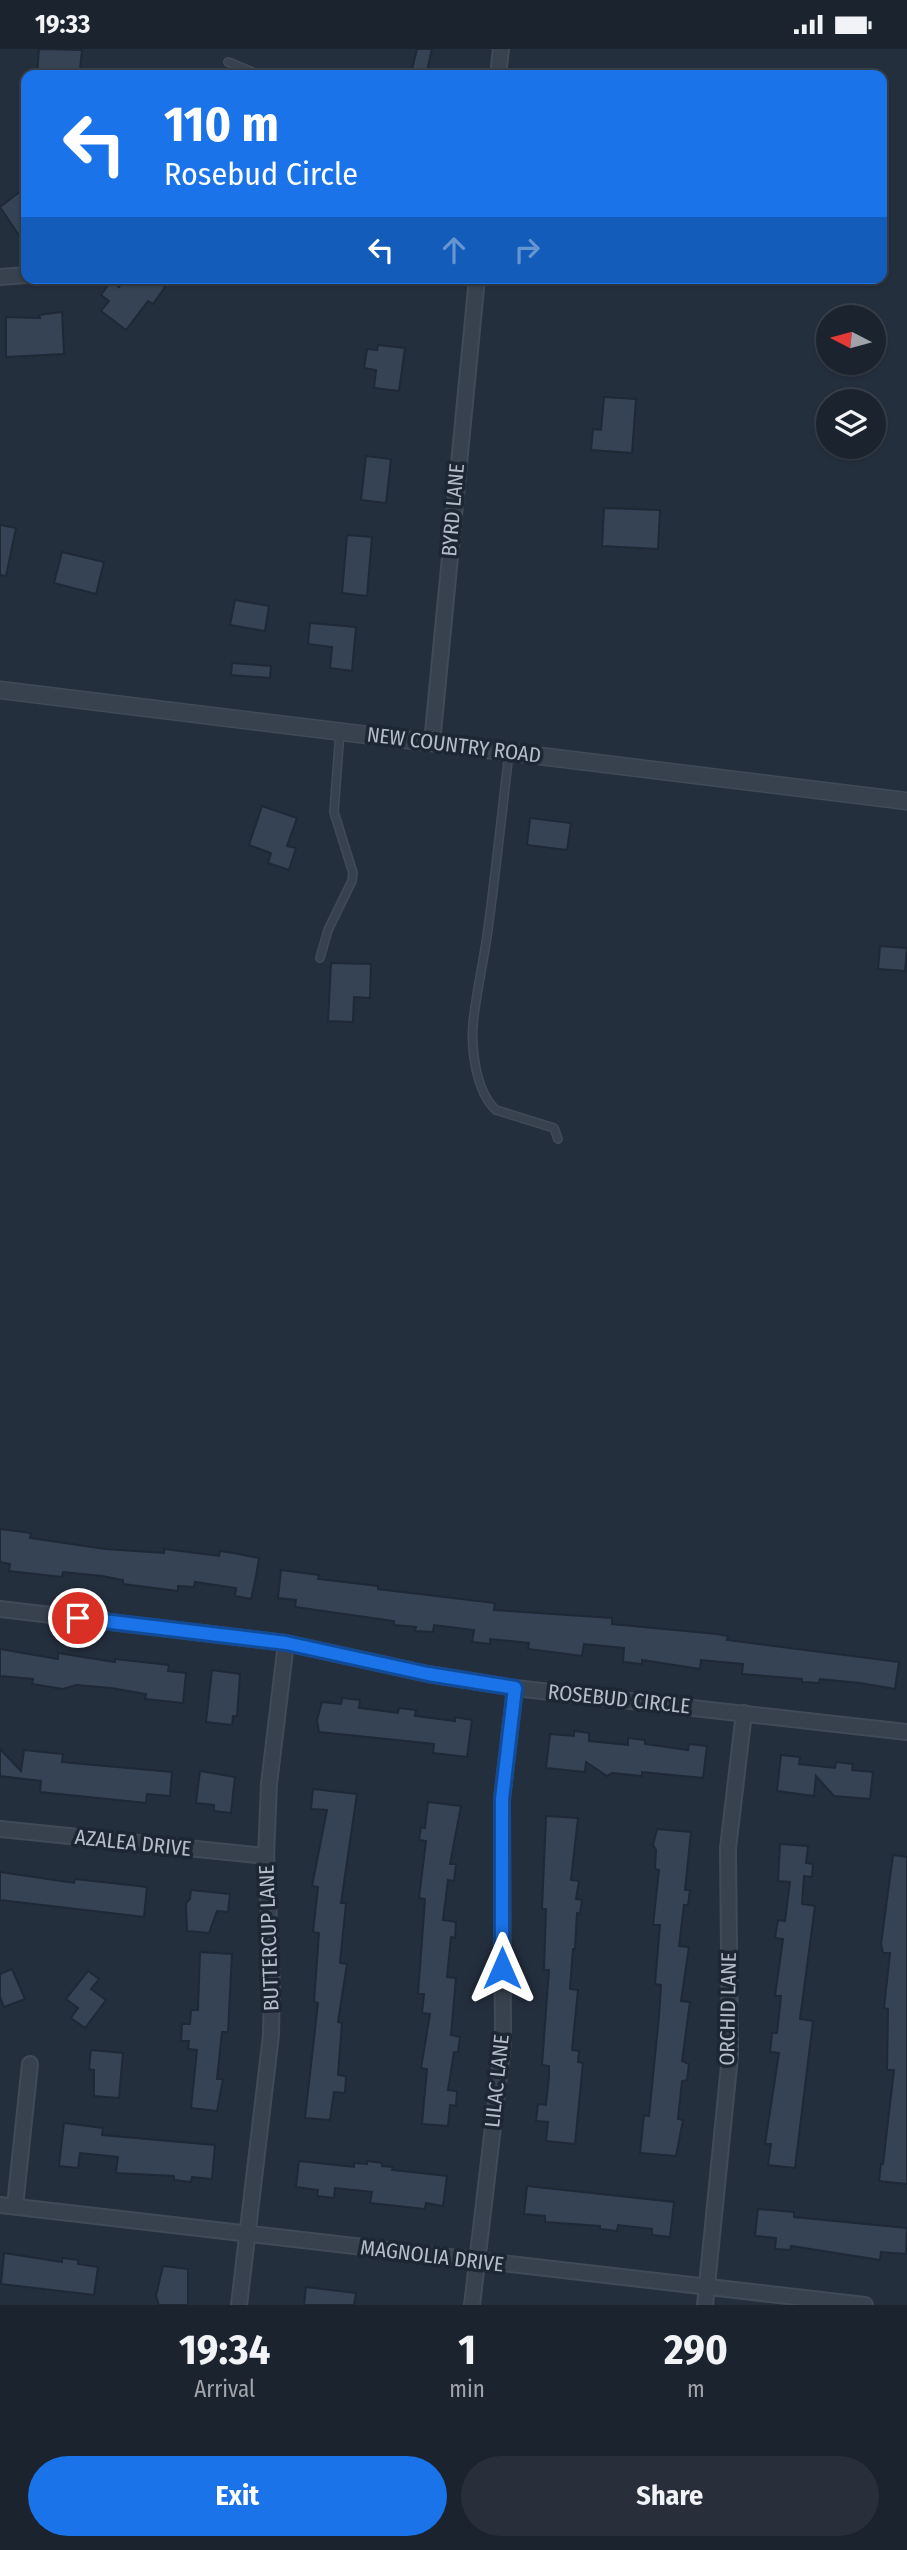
<!DOCTYPE html>
<style>
body{margin:0;font-family:"Fira Sans Condensed",sans-serif;background:#282f3a;color:#f1f3f6;height:100vh;display:flex;flex-direction:column;font-size:26px;white-space:nowrap}
*{box-sizing:border-box;margin:0}
p{font-size:23px;color:#a0a4aa}
.icon{flex:none;width:38px;height:38px;fill:none;stroke:currentColor;stroke-width:2;stroke-linecap:round;stroke-linejoin:round}
.map{position:relative;height:2256px;overflow:hidden}
.sheet{display:flex;flex-direction:column;background:#1b232e;flex:1}
.sheet>*{flex:none}
.guide{position:absolute;left:21px;top:21px;width:866px;height:214px;border-radius:14px;box-shadow:0 2px 5px #0004,0 0 0 2px #39404a;background:#1a73e8;color:#fff;overflow:hidden}
.needle{width:46px;rotate:276deg}
.controls{position:absolute;left:816px;top:256px;display:grid;gap:14px}
.controls a{display:grid;place-items:center;width:70px;height:70px;border-radius:50%;background:#1b232e;box-shadow:0 2px 5px #0004,0 0 0 2px #39404a;font-size:35px}
.pin{position:absolute;display:grid;place-items:center;width:60px;height:60px;color:#fff;margin:-30px;border:4px solid #fff;border-radius:50%;box-shadow:0 2px 7px #0007}
.me{position:absolute;width:77px;margin:-38px;rotate:0deg;stroke-linejoin:round;filter:drop-shadow(0 0 5px #0008)}
.turn{display:flex;align-items:center;gap:24px;height:147px;padding:0 28px;font-size:32px}
.turn .icon{width:91px;height:91px;stroke-width:2.5}
.turn b{display:block;font-size:49px;line-height:60px}
.lanes{display:flex;align-items:center;height:66px;padding:0 28px;background:#0003;justify-content:center;gap:35px;direction:ltr}
.lanes .off{opacity:.35}
.eta{display:flex;justify-content:space-evenly;align-items:center;height:119px;text-align:center}
.eta b{font-size:42px;font-weight:700;line-height:49px}
.button{display:flex;gap:14px;margin-top:auto;padding:14px 28px}
.button a{flex:1;height:80px;border-radius:42px;background:#1a73e8;color:#fff;font-size:28px;font-weight:700;line-height:80px;text-align:center}
.button a+a{background:#282f3a;color:#f1f3f6}
.status{display:flex;justify-content:space-between;align-items:center;height:49px;padding:0 35px;background:#1b232e;direction:ltr}
.status svg{height:19px;fill:currentColor}
.map>svg:first-child{display:block}
</style>
<div class="status"><b>19:33</b><svg viewBox="0 0 49 12"><path d="M0 12V9h3v3zM5 12V6h3v6zM10 12V3h3v9zM15 12V0h3v12zM26 1h20v11H26zM47 4h2v5h-2z"/></svg></div>
<div class="map">
<svg width="907" height="2256" viewBox="0 0 907 2256">
<rect width="100%" height="100%" fill="#242f3e"/>
<!-- building -->
<g fill="#364354" stroke="#1f2835" stroke-width="2">
<polygon points="39,0 82,1 80,21 72,20 71,26 37,26"/>
<polygon points="417,0 432,0 426,26 411,24"/>
<polygon points="26,138 26,197 0,158"/>
<polygon points="126,229 154,229 165,238 153,255 148,252 126,281 101,262 109,252 101,246 111,232 119,238"/>
<polygon points="62,263 64,305 6,308 6,268 40,269 39,266"/>
<polygon points="378,296 405,299 399,342 374,339 376,321 364,319 367,300 377,301"/>
<polygon points="604,348 636,350 632,404 591,401 593,380 601,381"/>
<polygon points="366,407 391,410 386,454 361,451"/>
<polygon points="604,459 660,461 658,500 602,497"/>
<polygon points="0,476 16,479 6,527 0,526"/>
<polygon points="347,486 372,488 367,547 342,544"/>
<polygon points="62,503 104,513 96,545 54,534"/>
<polygon points="235,551 269,557 265,582 230,576"/>
<polygon points="310,574 356,578 352,622 330,619 332,598 308,595"/>
<polygon points="232,614 271,617 270,629 231,626"/>
<polygon points="262,757 297,769 287,797 296,799 289,821 268,814 271,804 249,796"/>
<polygon points="530,769 571,774 567,801 527,796"/>
<polygon points="880,897 907,899 905,922 878,920"/>
<polygon points="331,914 371,915 370,949 354,948 353,973 328,972"/>
<polygon points="0,1480 31,1484 30,1489 105,1500 164,1504 164,1500 219,1507 220,1502 233,1504 259,1509 256,1527 251,1550 235,1547 236,1539 195,1533 194,1538 178,1537 178,1542 123,1535 123,1531 102,1527 63,1523 62,1528 9,1522 10,1515 0,1513"/>
<polygon points="281,1521 319,1526 318,1530 378,1537 378,1540 495,1554 494,1561 612,1569 612,1575 717,1585 728,1587 727,1591 899,1613 895,1640 860,1634 820,1630 819,1634 802,1633 802,1630 742,1625 743,1615 701,1611 700,1620 642,1611 642,1615 623,1613 624,1599 584,1595 582,1607 528,1600 529,1594 490,1590 490,1595 472,1593 474,1581 434,1576 433,1583 415,1582 416,1578 394,1576 394,1572 295,1558 296,1551 278,1549"/>
<polygon points="0,1600 58,1610 58,1604 115,1613 115,1610 169,1616 168,1622 186,1624 183,1654 145,1650 146,1645 111,1639 76,1636 63,1640 32,1635 33,1630 0,1627"/>
<polygon points="212,1621 240,1625 237,1667 233,1667 232,1676 206,1673"/>
<polygon points="342,1649 360,1651 359,1659 398,1664 399,1659 416,1661 415,1667 455,1672 455,1668 472,1671 467,1708 433,1704 434,1695 319,1683 317,1671 322,1653 341,1655"/>
<polygon points="574,1682 589,1684 589,1692 628,1696 628,1689 645,1691 645,1695 688,1701 689,1695 707,1697 703,1729 642,1723 642,1727 612,1724 607,1727 586,1713 585,1723 546,1719 550,1685 574,1687"/>
<polygon points="0,1700 21,1722 24,1701 63,1705 62,1713 172,1723 170,1747 147,1745 146,1754 40,1743 41,1732 0,1727"/>
<polygon points="781,1706 800,1708 799,1715 835,1719 836,1713 853,1715 852,1721 873,1723 870,1750 834,1747 816,1727 814,1747 777,1742"/>
<polygon points="200,1722 235,1728 231,1764 214,1762 214,1756 196,1754"/>
<polygon points="313,1740 357,1745 341,1854 346,1854 340,1914 347,1915 338,1973 342,1974 338,2026 346,2027 345,2044 334,2043 330,2071 305,2069 318,1954 314,1953 319,1884 313,1883 318,1838 312,1837 327,1761 311,1760"/>
<polygon points="428,1753 461,1757 450,1815 456,1815 454,1832 448,1831 443,1871 456,1873 455,1889 451,1888 447,1928 456,1929 451,1986 460,1988 458,2003 454,2003 448,2041 457,2042 456,2057 450,2056 448,2077 422,2075 427,2020 421,2019 430,1965 422,1964 424,1945 418,1945 425,1850 419,1849 426,1792 419,1791 421,1778 425,1779"/>
<polygon points="546,1767 578,1769 571,1831 579,1832 576,1850 582,1851 580,1865 577,1864 575,1900 573,1900 570,1940 578,1941 572,2001 579,2002 578,2013 583,2014 575,2095 546,2092 548,2073 536,2072 538,2055 546,2056 549,2027 549,2017 542,2016 549,1921 544,1921 546,1860 542,1860"/>
<polygon points="657,1780 691,1783 685,1841 690,1841 688,1856 684,1856 679,1897 689,1898 681,1952 690,1953 682,2012 689,2015 687,2031 682,2032 678,2070 683,2071 676,2107 640,2104 644,2066 649,2067 659,1967 661,1936 655,1935 660,1876 653,1876 659,1821 655,1820 656,1801 653,1796"/>
<polygon points="780,1795 808,1797 806,1814 813,1815 812,1828 804,1827 802,1855 815,1857 800,1970 813,1972 795,2119 768,2116 771,2095 765,2095 779,2004 770,2003 772,1984 777,1984 781,1947 775,1947 783,1890 775,1889 778,1871 785,1872 790,1833 778,1832"/>
<polygon points="893,1806 907,1808 907,2135 879,2132 881,2115 883,2115 894,2021 887,2021 888,1960 884,1959 890,1904 883,1904 881,1895"/>
<polygon points="0,1823 74,1834 75,1830 147,1838 144,1868 0,1851"/>
<polygon points="191,1841 230,1845 228,1863 217,1862 209,1884 187,1882 186,1854 190,1850"/>
<polygon points="200,1903 232,1905 228,1983 222,1983 217,2030 223,2030 217,2062 191,2059 197,2001 188,2000 189,1992 181,1992 182,1975 190,1975 191,1961 198,1961"/>
<polygon points="12,1920 25,1950 4,1958 0,1948 0,1925"/>
<polygon points="88,1922 99,1930 91,1940 106,1951 85,1979 71,1969 78,1959 66,1950"/>
<polygon points="91,2001 123,2004 119,2049 94,2047 94,2021 89,2020"/>
<polygon points="64,2074 103,2079 102,2086 215,2096 212,2130 192,2128 191,2133 174,2131 174,2127 116,2124 118,2108 80,2104 78,2119 59,2117"/>
<polygon points="299,2112 354,2118 354,2114 367,2115 367,2112 382,2114 382,2117 393,2118 392,2121 447,2127 443,2157 426,2154 425,2160 370,2154 372,2143 335,2139 334,2149 317,2147 318,2141 296,2138"/>
<polygon points="527,2137 674,2153 670,2188 652,2186 652,2180 618,2176 617,2182 600,2180 600,2177 545,2173 545,2167 524,2165"/>
<polygon points="758,2160 794,2163 794,2168 907,2179 906,2205 881,2203 880,2211 791,2197 790,2201 775,2200 776,2189 755,2187"/>
<polygon points="4,2204 62,2213 62,2209 78,2211 78,2215 98,2218 94,2246 1,2235"/>
<polygon points="163,2217 188,2220 188,2256 159,2256 156,2247"/>
<polygon points="306,2238 356,2244 354,2256 304,2256"/>
</g>
<g fill="none" stroke-linecap="round" stroke-linejoin="round">
<!-- service casing -->
<g stroke="#414a57" stroke-width="10">
<g id="service">
<polyline points="228,13 260,26"/>
<path d="M509 704C502 763 496 821 488 880 484 911 476 944 473 975 471 1001 476 1043 496 1061L554 1079 558 1090"/>
<polyline points="320,909 328,881 352,832 353,824 334,763 340,682"/>
</g>
</g>
<!-- minor casing -->
<g stroke="#414a57" stroke-width="18">
<g id="minor">
<polyline points="498,26 501,0"/>
<polyline points="0,228 26,226"/>
<polyline points="432,694 477,229"/>
<polyline points="0,1560 286,1594 428,1625 515,1639 907,1683"/>
<polyline points="0,1780 266,1807"/>
<polyline points="0,2156 865,2256"/>
<polyline points="15,2157 30,2015"/>
<polyline points="239,2256 271,1986 272,1935 266,1807 269,1735 286,1594"/>
<polyline points="472,2256 503,1993 502,1750 515,1639"/>
<polyline points="705,2256 730,2007 728,1799 744,1664"/>
</g>
</g>
<!-- tertiary casing -->
<g stroke="#414a57" stroke-width="19">
<polyline id="tertiary" points="0,641 907,752"/>
</g>
<!-- service -->
<use href="#service" stroke="#38414e" stroke-width="7"/>
<!-- minor -->
<use href="#minor" stroke="#38414e" stroke-width="14"/>
<!-- tertiary -->
<use href="#tertiary" stroke="#38414e" stroke-width="16"/>
</g>
<g fill="none" stroke-linecap="round" stroke-linejoin="round">
<!-- route casing -->
<g stroke="#114b97" stroke-width="18">
<polyline id="route" points="78,1569 286,1594 428,1625 515,1639 502,1750 502,1919"/>
</g>
<!-- route -->
<use href="#route" stroke="#1a73e8" stroke-width="12"/>
</g>
<g text-anchor="middle" dominant-baseline="central" stroke-width="7" stroke-linejoin="round" paint-order="stroke">
<!-- street labels -->
<g font-size="21" fill="#b4bcc9" stroke="#1d2633">
<text transform="translate(453 461) rotate(-85)">BYRD LANE</text>
<text transform="translate(454 696) rotate(7)">NEW COUNTRY ROAD</text>
<text transform="translate(619 1650) rotate(6)">ROSEBUD CIRCLE</text>
<text transform="translate(133 1794) rotate(6)">AZALEA DRIVE</text>
<text transform="translate(269 1889) rotate(-92)">BUTTERCUP LANE</text>
<text transform="translate(728 1960) rotate(-89)">ORCHID LANE</text>
<text transform="translate(497 2032) rotate(-84)">LILAC LANE</text>
<text transform="translate(432 2207) rotate(7)">MAGNOLIA DRIVE</text>
</g>
</g>
</svg>
<div class="controls">
<a><svg class="needle" viewBox="-14 -14 28 28"><path d="M0-13l5 13h-10z" fill="#e53935"/><path d="M0 13l5-13h-10z" fill="#a0a4aa"/></svg></a>
<a><svg class="icon" aria-label="layers" viewBox="0 0 24 24"><path d="M12 4l9 5-9 5-9-5zM3 14l9 5 9-5"/></svg></a>
</div>
<div class="pin" style="left:78px;top:1569px;background:#d93025"><svg class="icon" aria-label="arrive" viewBox="0 0 24 24"><path d="M6 21V4h12l-3 4 3 4H6"/></svg></div>
<svg class="me" style="left:502px;top:1919px" viewBox="-20 -20 40 40"><path d="M0-17L14 15 0 8-14 15z" fill="#1a73e8" stroke="#fff" stroke-width="4"/></svg>
<div class="guide">
<div class="turn"><svg class="icon" aria-label="left" viewBox="0 0 24 24"><path d="M17 20v-9H6M10 6l-5 5 5 5"/></svg><div><b>110 m</b>Rosebud Circle</div></div>
<div class="lanes"><svg class="icon" aria-label="left" viewBox="0 0 24 24"><path d="M17 20v-9H6M10 6l-5 5 5 5"/></svg><svg class="icon off" aria-label="ahead" viewBox="0 0 24 24"><path d="M12 20V5M6 11l6-6 6 6"/></svg><svg class="icon off" aria-label="right" viewBox="0 0 24 24"><path d="M7 20v-9h11M14 6l5 5-5 5"/></svg></div>
</div>
</div>
<section class="sheet">
<div class="eta">
<div><b>19:34</b><p>Arrival</p></div>
<div><b>1</b><p>min</p></div>
<div><b>290</b><p>m</p></div>
</div>
<div class="button"><a>Exit</a><a>Share</a></div>
</section>
